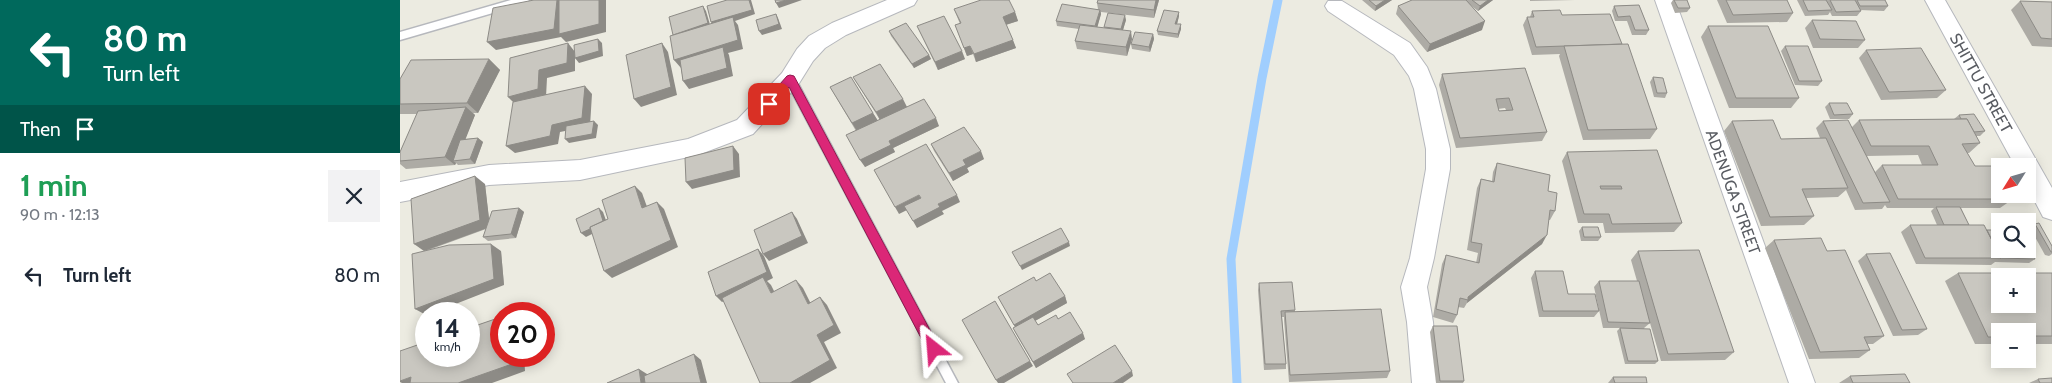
<!DOCTYPE html>
<meta charset="utf-8">
<style>
body{margin:0;font-family:Cabin,sans-serif;background:#f2f2f3;color:#1f2937;height:100vh;display:flex;flex-direction:column;font-size:19px;white-space:nowrap}
*{box-sizing:border-box;margin:0}
p{font-size:16px;color:#747a83}
.icon{flex:none;width:28px;height:28px;fill:none;stroke:currentColor;stroke-width:2;stroke-linecap:round;stroke-linejoin:round}
.map{position:relative;flex:1;overflow:hidden}
.sheet{display:flex;flex-direction:column;background:#fff;width:400px}
.sheet>*{flex:none}
.guide{background:#00695c;color:#fff;overflow:hidden}
.needle{width:32px;rotate:233deg}
.fabs{position:absolute;left:1591px;top:158px;display:grid;gap:10px}
.fabs a{display:grid;place-items:center;width:45px;height:45px;border-radius:0px;background:#fff;box-shadow:0 2px 12px #0003;font-size:25px}
.speed{position:absolute;left:15px;top:302px;display:flex;gap:10px;font-size:25px;font-weight:700;text-align:center}
.speed>*{display:grid;place-content:center;width:65px;height:65px;border-radius:50%;background:#fff;box-shadow:0 2px 12px #0003;line-height:1}
.speed small{font-size:12px;font-weight:400}
.speed .limit{border:8px solid #d22;background:#fff;color:#111}
.pin{position:absolute;display:grid;place-items:center;width:42px;height:42px;color:#fff;margin:-21px;border-radius:10px;box-shadow:0 2px 8px #0006}
.me{position:absolute;width:55px;margin:-28px;rotate:332deg;stroke-linejoin:round;filter:drop-shadow(0 0 4px #0008)}
.turn{display:flex;align-items:center;gap:18px;height:105px;padding:0 20px;font-size:22px}
.turn .icon{width:65px;height:65px;stroke-width:2.5}
.turn b{display:block;font-size:35px;line-height:42px}
.then{display:flex;align-items:center;height:48px;padding:0 20px;background:#0003;gap:10px;font-size:19px}
.round{display:grid;place-items:center;flex:none;width:52px;height:52px;border-radius:0px;background:#f2f2f3}
.summary{display:flex;align-items:center;justify-content:space-between;height:85px;padding:0 20px}
h1{font-size:30px;font-weight:700;line-height:38px;color:#1e9e55}
ul{padding:0;list-style:none}
li{display:flex;align-items:center;gap:15px;height:75px;padding:0 20px}
li div{flex:1}
li b{display:block;font-size:19px}
li em{font-style:normal}
main{display:flex;flex:1;min-height:0}
.map>svg:first-child{display:block}
</style>
<main>
<section class="sheet">
<div class="guide">
<div class="turn"><svg class="icon" aria-label="left" viewBox="0 0 24 24"><path d="M17 20v-9H6M10 6l-5 5 5 5"/></svg><div><b>80 m</b>Turn left</div></div>
<div class="then">Then<svg class="icon" aria-label="arrive" viewBox="0 0 24 24"><path d="M6 21V4h12l-3 4 3 4H6"/></svg></div>
</div>
<div class="summary"><div><h1>1 min</h1><p>90 m · 12:13</p></div><a class="round"><svg class="icon" aria-label="close" viewBox="0 0 24 24"><path d="M6 6l12 12M18 6L6 18"/></svg></a></div>
<ul>
<li><svg class="icon" aria-label="left" viewBox="0 0 24 24"><path d="M17 20v-9H6M10 6l-5 5 5 5"/></svg><div><b>Turn left</b></div><em>80 m</em></li>
</ul>
</section>
<div class="map">
<svg width="1652" height="383" viewBox="0 0 1652 383">
<rect width="100%" height="100%" fill="#ecebe1"/>
<g fill="none" stroke-linecap="round" stroke-linejoin="round">
<!-- stream -->
<polyline stroke="#a0cefe" stroke-width="9" points="837,383 831,259 862,78 878,0"/>
<!-- lane casing -->
<g stroke="#b6b8bd" stroke-width="3">
<g id="lane">
<polygon points="111,0 129,0 127,3 0,40 0,32"/>
<polygon points="390,75 394,76 558,383 546,383 385,79"/>
</g>
</g>
<!-- street casing -->
<g stroke="#b6b8bd" stroke-width="2">
<g id="street">
<polygon points="487,0 517,0 514,5 446,35 425,48 413,61 398,85 353,134 298,155 180,180 89,185 0,202 0,182 89,165 180,160 288,139 337,120 382,73 397,49 409,36 432,23"/>
<polygon points="1255,0 1275,0 1415,383 1389,383"/>
<polygon points="1525,0 1545,0 1652,188 1652,220 1643,217 1628,188 1628,166 1615,166"/>
<polygon points="928,1 942,1 1010,43 1027,67 1036,89 1050,149 1050,169 1034,258 1027,287 1033,322 1038,383 1012,383 1007,322 1001,287 1010,258 1026,169 1026,149 1014,89 1009,76 994,55 928,11 925,6"/>
</g>
</g>
<!-- lane -->
<use href="#lane" fill="#fff" fill-rule="evenodd"/>
<!-- street -->
<use href="#street" fill="#fff" fill-rule="evenodd"/>
</g>
<!-- wall -->
<g fill="#adaba5" fill-rule="evenodd">
<polygon points="698,0 759,0 754,18 701,12 701,14 697,27 704,28 704,27 726,20 723,30 732,39 727,56 677,49 675,41 679,29 657,26 656,21 698,9 697,3"/>
<polygon points="962,0 992,0 975,11"/>
<polygon points="1012,0 1093,0 1078,11 1069,4 1082,30 1027,52 996,14 998,6"/>
<polygon points="1130,0 1175,0 1130,1"/>
<polygon points="1273,0 1287,0 1290,8 1287,12 1275,13 1271,3"/>
<polygon points="1317,0 1387,0 1393,13 1387,22 1327,23"/>
<polygon points="1397,0 1485,0 1488,6 1484,11 1460,10 1461,11 1457,16 1432,16 1430,12 1428,15 1405,16"/>
<polygon points="1620,1 1652,3 1652,47 1632,46 1611,10"/>
<polygon points="1239,5 1249,30 1246,35 1232,35 1227,21 1215,21 1212,11 1214,6"/>
<polygon points="554,9 615,12 618,21 606,25 616,48 576,62 573,54 567,56 555,25 560,24"/>
<polygon points="1132,11 1162,15 1221,45 1257,129 1250,139 1183,140 1159,56 1160,54 1132,55 1123,25 1127,17 1130,17"/>
<polygon points="779,12 779,16 777,24 781,29 778,38 758,35 757,31"/>
<polygon points="1412,20 1465,40 1458,48 1413,48 1405,28"/>
<polygon points="517,26 565,59 538,70"/>
<polygon points="1308,26 1399,98 1391,108 1329,108 1301,37"/>
<polygon points="489,31 529,55 531,59 514,68 491,36"/>
<polygon points="753,34 754,39 750,52 732,49 731,44"/>
<polygon points="1385,46 1422,81 1418,86 1395,85 1381,51"/>
<polygon points="1466,50 1546,90 1537,98 1481,100 1459,58"/>
<polygon points="89,59 100,70 78,113 73,113 75,115 65,139 78,138 83,142 75,164 58,165 56,163 55,165 6,169 0,164 0,152 17,114 0,114 0,79"/>
<path d="M1125 68 1147 132 1142 141 1056 148 1039 85 1042 74ZM1105 108 1106 110 1099 111 1098 109Z"/>
<polygon points="453,77 507,107 539,126 493,148 495,152 465,167 456,131 430,87 473,113 478,121 480,120"/>
<polygon points="1253,77 1267,93 1265,98 1254,97 1250,82"/>
<polygon points="1429,103 1453,114 1449,119 1430,119 1425,107"/>
<path d="M1559 115 1585 131 1580 136H1576L1580 143 1569 153H1567L1575 166 1613 199 1600 208H1561L1569 225 1587 230 1635 259 1629 263 1595 262 1591 265 1516 264 1501 232 1510 225H1537L1531 211 1534 208H1487L1485 205 1482 209 1455 210 1446 190 1438 197 1406 198 1414 216 1404 225 1361 226 1324 131 1332 121 1381 139 1420 138 1416 128 1423 121 1452 127 1459 120 1554 119ZM1518 155 1522 165H1482L1475 172 1467 156Z"/>
<polygon points="531,144 584,159 567,168 569,172 553,181 534,151"/>
<polygon points="1167,152 1282,223 1274,232 1205,233 1203,223 1178,223 1162,161"/>
<polygon points="1097,163 1148,191 1155,211 1150,220 1149,220 1142,244 1067,303 1064,308 1058,307 1057,315 1053,323 1033,317 1042,264 1046,255 1076,263 1078,253 1067,250 1077,188 1081,179 1092,181 1093,172"/>
<polygon points="85,184 89,220 119,208 124,212 116,238 88,241 83,237 86,229 26,251 101,251 104,285 24,251"/>
<polygon points="1635,224 1652,246 1652,254 1649,256 1645,255 1630,228"/>
<polygon points="1182,227 1201,237 1198,241 1181,241 1179,231"/>
<polygon points="1374,240 1427,251 1484,336 1473,344 1467,344 1470,350 1459,358 1409,359 1365,248"/>
<polygon points="1238,251 1334,352 1325,360 1261,361 1250,323 1244,328 1258,361 1255,364 1225,364 1217,331 1220,328 1203,328 1194,287 1199,281 1237,281 1231,260"/>
<polygon points="1466,254 1527,329 1518,335 1493,336 1458,261"/>
<polygon points="1135,271 1168,294 1199,311 1194,317 1139,317 1131,278"/>
<polygon points="1558,273 1652,273 1652,344 1628,344 1628,331 1600,331 1600,344 1575,344 1545,281"/>
<polygon points="636,281 665,296 667,303 635,321 638,325 658,319 685,339 636,368 616,334 613,328 615,327 598,297"/>
<polygon points="859,283 895,310 895,312 990,371 987,378 889,382 884,320 884,317 882,317 886,364 886,369 864,370 858,290"/>
<polygon points="1033,326 1064,381 1063,383 1036,383 1030,332"/>
<polygon points="1450,376 1510,383 1439,383"/>
<polygon points="1213,377 1247,383 1208,383"/>
<polygon points="1638,379 1652,383 1629,383"/>
</g>
<!-- shaded-wall -->
<g fill="#8d8b86">
<polygon points="157,0 206,0 206,32 166,42 161,37 96,50 87,42"/>
<polygon points="349,0 351,0 355,14 335,21 338,25 343,49 328,53 329,55 333,76 289,89 283,81 281,68 274,60 314,27 311,22"/>
<polygon points="386,0 402,0 379,8 376,3"/>
<polygon points="756,0 759,0 754,18 754,10"/>
<polygon points="985,0 992,0 975,11 976,6"/>
<polygon points="1088,0 1093,0 1078,11 1080,6"/>
<polygon points="303,6 306,11 311,28 277,39"/>
<polygon points="700,10 701,14 696,32 695,27"/>
<polygon points="615,12 618,21 605,25 603,17"/>
<polygon points="779,12 779,16 776,28 775,24"/>
<polygon points="376,14 378,18 382,29 362,35 359,31"/>
<polygon points="725,15 726,20 722,33 721,29"/>
<polygon points="1085,21 1082,30 1027,52 1030,44"/>
<polygon points="781,24 781,29 778,38 778,34"/>
<polygon points="731,31 732,39 727,56 726,47"/>
<polygon points="753,34 754,39 750,52 749,47"/>
<polygon points="198,39 202,43 203,56 179,63 175,58 175,71 147,78 146,97 116,105 108,97 139,70 168,43 175,52"/>
<polygon points="613,40 616,48 576,62 574,54"/>
<polygon points="262,43 268,52 277,95 241,107 234,99"/>
<polygon points="570,46 573,54 567,56 564,48"/>
<polygon points="562,51 565,59 538,70 535,62"/>
<polygon points="529,55 531,59 514,68 512,64"/>
<polygon points="89,59 100,70 78,113 67,103"/>
<polygon points="185,86 192,94 190,126 160,132 158,144 115,153 106,146 152,125"/>
<polygon points="503,99 507,107 480,120 476,112"/>
<polygon points="66,107 75,115 57,161 53,161 56,163 55,165 45,157"/>
<polygon points="473,113 478,121 457,131 452,123"/>
<polygon points="536,118 539,126 493,148 495,152 465,167 460,160 489,141"/>
<polygon points="194,121 198,125 196,138 169,143 165,139"/>
<polygon points="78,138 83,142 75,164 70,159"/>
<polygon points="333,146 339,154 340,177 292,189 286,182"/>
<polygon points="581,151 584,159 567,168 569,172 553,181 549,173 563,160"/>
<polygon points="75,176 85,184 90,227 24,251 14,244"/>
<polygon points="235,186 242,193 250,215 242,208"/>
<polygon points="519,195 523,202 499,214 495,207"/>
<polygon points="557,195 560,202 542,211 544,214 517,228 513,221 538,204"/>
<polygon points="257,202 264,209 278,247 212,278 204,271"/>
<polygon points="119,208 124,212 116,238 111,234"/>
<polygon points="199,208 203,212 208,226 186,237 181,233"/>
<polygon points="392,212 397,219 408,243 369,261 363,254"/>
<polygon points="1147,235 1142,244 1067,303 1068,297"/>
<polygon points="669,242 670,246 622,270 620,266"/>
<polygon points="91,244 101,251 104,285 30,314 26,314 26,315 15,309"/>
<polygon points="358,249 364,256 373,278 367,281 371,285 379,301 371,293 366,282 322,302 316,296"/>
<polygon points="396,280 403,288 415,312 408,304"/>
<polygon points="665,296 667,303 617,331 614,325"/>
<polygon points="420,297 427,305 441,333 424,342 437,368 410,383 390,383 417,335"/>
<polygon points="683,333 685,339 636,368 633,362"/>
<polygon points="294,354 301,360 307,383 301,383"/>
<polygon points="112,356 124,356 125,371 92,383 58,383"/>
<polygon points="630,361 633,366 604,383 598,383 596,380"/>
<polygon points="239,369 247,374 248,383 241,383"/>
<polygon points="732,371 733,376 723,383 713,383"/>
<polygon points="11,377 22,383 2,383 0,382 0,381"/>
</g>
<!-- building -->
<g fill="#c9c7c0" stroke="#8d8b86" fill-rule="evenodd">
<polygon points="134,0 157,0 154,29 87,42 93,8"/>
<polygon points="159,0 199,0 199,24 159,34"/>
<polygon points="327,0 349,0 352,10 311,22 307,6"/>
<polygon points="375,0 386,0 376,3"/>
<polygon points="581,0 609,0 615,12 603,17 613,40 574,54 570,46 564,48 555,25 561,23 554,9"/>
<polygon points="698,0 756,0 754,10 697,3"/>
<polygon points="969,0 985,0 976,6"/>
<polygon points="1012,0 1066,0 1085,21 1030,44 998,6"/>
<polygon points="1072,0 1088,0 1080,6"/>
<polygon points="1274,0 1287,0 1290,8 1278,8"/>
<polygon points="1326,0 1387,0 1393,13 1333,15"/>
<polygon points="1403,0 1426,0 1432,10 1408,11"/>
<polygon points="1430,0 1455,0 1461,11 1436,12"/>
<polygon points="1457,0 1485,0 1488,6 1460,6"/>
<polygon points="1620,1 1652,2 1652,39 1641,38"/>
<polygon points="662,4 700,10 695,26 656,21"/>
<polygon points="1239,5 1249,30 1235,30 1230,16 1218,17 1214,6"/>
<polygon points="303,6 308,23 273,35 269,17"/>
<polygon points="764,10 779,12 775,24 781,24 778,34 757,31"/>
<polygon points="1160,10 1162,15 1210,14 1222,44 1136,47 1127,17 1134,17 1132,11"/>
<polygon points="708,13 725,15 721,29 704,27"/>
<polygon points="376,14 379,24 359,31 356,20"/>
<polygon points="544,16 562,51 535,62 517,26"/>
<polygon points="333,17 338,40 274,60 270,36"/>
<polygon points="1412,20 1456,21 1465,40 1420,39"/>
<polygon points="506,23 529,55 512,64 489,31"/>
<polygon points="680,25 731,31 726,47 675,41"/>
<polygon points="1308,26 1368,26 1399,98 1336,98"/>
<polygon points="735,32 753,34 749,47 731,44"/>
<polygon points="198,39 199,51 175,58 174,45"/>
<polygon points="168,43 167,63 139,70 138,89 108,97 110,58"/>
<polygon points="262,43 271,87 234,99 226,55"/>
<polygon points="1228,44 1257,129 1188,130 1164,46"/>
<polygon points="1385,46 1408,46 1422,81 1399,81"/>
<polygon points="323,47 327,68 283,81 280,60"/>
<polygon points="1521,48 1546,90 1489,92 1466,50"/>
<polygon points="89,59 67,103 0,104 0,79 11,60"/>
<polygon points="480,64 503,99 476,112 453,77"/>
<path d="M1125 68 1147 132 1060 138 1042 74ZM1109 98 1113 110 1099 111 1096 99Z"/>
<polygon points="451,77 473,113 452,123 430,87"/>
<polygon points="1253,77 1263,78 1267,93 1257,93"/>
<polygon points="185,86 182,118 152,125 150,136 106,146 113,102"/>
<polygon points="524,99 536,118 489,141 491,145 460,160 446,135"/>
<polygon points="1429,103 1447,103 1453,114 1434,115"/>
<polygon points="66,107 45,157 0,161 0,152 18,111"/>
<polygon points="1574,114 1585,131 1574,132 1567,119 1561,119 1559,115"/>
<polygon points="1567,119 1580,143 1562,144 1575,166 1595,166 1600,175 1600,194 1610,194 1613,199 1498,199 1482,165 1538,165 1529,146 1471,146 1459,120"/>
<polygon points="1373,120 1381,139 1426,138 1448,188 1402,189 1414,216 1370,217 1332,121"/>
<polygon points="1448,120 1490,202 1463,203 1423,121"/>
<polygon points="194,121 192,134 165,139 166,126"/>
<polygon points="564,127 581,151 563,160 566,165 549,173 531,144"/>
<polygon points="78,138 70,159 53,161 60,140"/>
<polygon points="526,144 557,195 538,204 540,207 513,221 504,206 521,198 519,195 495,207 474,170"/>
<polygon points="333,146 334,170 286,182 285,158"/>
<path d="M1257 150 1282 223 1212 224 1209 214H1184L1167 152ZM1200 186H1221L1222 189H1201Z"/>
<polygon points="1097,163 1150,175 1148,191 1157,193 1155,211 1150,210 1147,235 1068,297 1068,300 1060,298 1057,315 1036,309 1046,255 1079,263 1082,244 1071,242 1081,179 1094,182"/>
<polygon points="75,176 80,220 14,244 11,199"/>
<polygon points="235,186 242,208 257,202 271,240 204,271 190,227 208,219 202,200"/>
<polygon points="1536,207 1560,207 1569,225 1544,225"/>
<polygon points="119,208 111,234 83,237 92,211"/>
<polygon points="199,208 203,221 190,227 190,229 181,233 176,219"/>
<polygon points="392,212 402,236 363,254 354,230"/>
<polygon points="1639,223 1652,246 1652,252 1651,252 1635,224"/>
<polygon points="1510,225 1584,225 1601,258 1525,258"/>
<polygon points="1182,227 1198,227 1201,237 1184,237"/>
<polygon points="661,228 669,242 620,266 612,252"/>
<polygon points="1587,230 1600,230 1600,249 1628,249 1628,245 1635,259 1600,258 1601,258"/>
<polygon points="1421,238 1427,251 1445,250 1484,336 1464,337 1470,350 1420,352 1374,240"/>
<polygon points="91,244 94,279 15,309 12,254 49,245"/>
<polygon points="358,249 367,272 316,296 308,272"/>
<polygon points="1299,250 1334,352 1268,354 1238,251"/>
<polygon points="1490,253 1527,329 1502,330 1466,254"/>
<polygon points="1135,271 1163,271 1168,294 1195,294 1199,311 1143,311"/>
<polygon points="650,273 665,296 614,325 598,297 634,277 636,281"/>
<path d="M1558 273H1652V336H1628V331H1600V337H1588ZM1600 276H1628V304H1600Z"/>
<polygon points="363,277 371,293 396,280 408,304 420,297 434,325 417,335 430,360 390,383 360,383 322,298"/>
<polygon points="1199,281 1239,281 1250,323 1208,322"/>
<polygon points="892,282 895,310 881,311 886,364 865,364 859,283"/>
<polygon points="595,301 630,361 596,380 562,320"/>
<polygon points="981,309 990,371 890,375 885,312"/>
<polygon points="670,312 683,333 633,362 613,328 633,317 638,325 656,315 658,319"/>
<polygon points="101,317 101,356 112,356 112,364 58,383 10,383 11,377 0,381 0,351 26,342 26,356 69,356 69,328"/>
<polygon points="1033,326 1057,326 1064,381 1040,381"/>
<polygon points="1220,328 1250,329 1258,361 1228,361"/>
<polygon points="715,345 732,371 713,383 673,383 667,374"/>
<polygon points="294,354 301,383 245,383 244,376"/>
<polygon points="239,369 241,383 207,383"/>
<polygon points="1505,374 1510,383 1453,383 1450,376"/>
<polygon points="1213,377 1246,377 1247,383 1215,383"/>
<polygon points="1652,378 1652,383 1640,383 1638,379"/>
</g>
<!-- route -->
<polygon fill="#db2777" stroke="#8e194d" points="390,75 394,76 538,345 540,349 538,353 534,355 529,353 389,87 372,107 365,107 363,104 365,101 387,76"/>
<g text-anchor="middle" dominant-baseline="central" stroke-width="5" stroke-linejoin="round" paint-order="stroke">
<!-- street labels -->
<g font-size="16" fill="#595c62" stroke="#fff">
<text transform="translate(1581 83) rotate(61)">SHITTU STREET</text>
<text transform="translate(1333 192) rotate(70)">ADENUGA STREET</text>
</g>
</g>
</svg>
<div class="fabs">
<a><svg class="needle" viewBox="-14 -14 28 28"><path d="M0-13l5 13h-10z" fill="#e53935"/><path d="M0 13l5-13h-10z" fill="#747a83"/></svg></a>
<a><svg class="icon" aria-label="search" viewBox="0 0 24 24"><circle cx="10" cy="10" r="6"/><path d="M15 15l6 6"/></svg></a>
<a>+</a>
<a>−</a>
</div>
<div class="speed"><div>14<small>km/h</small></div><div class="limit">20</div></div>
<div class="pin" style="left:369px;top:104px;background:#d93025"><svg class="icon" aria-label="arrive" viewBox="0 0 24 24"><path d="M6 21V4h12l-3 4 3 4H6"/></svg></div>
<svg class="me" style="left:534px;top:349px" viewBox="-20 -20 40 40"><path d="M0-17L14 15 0 8-14 15z" fill="#db2777" stroke="#fff" stroke-width="4"/></svg>
</div>
</main>
